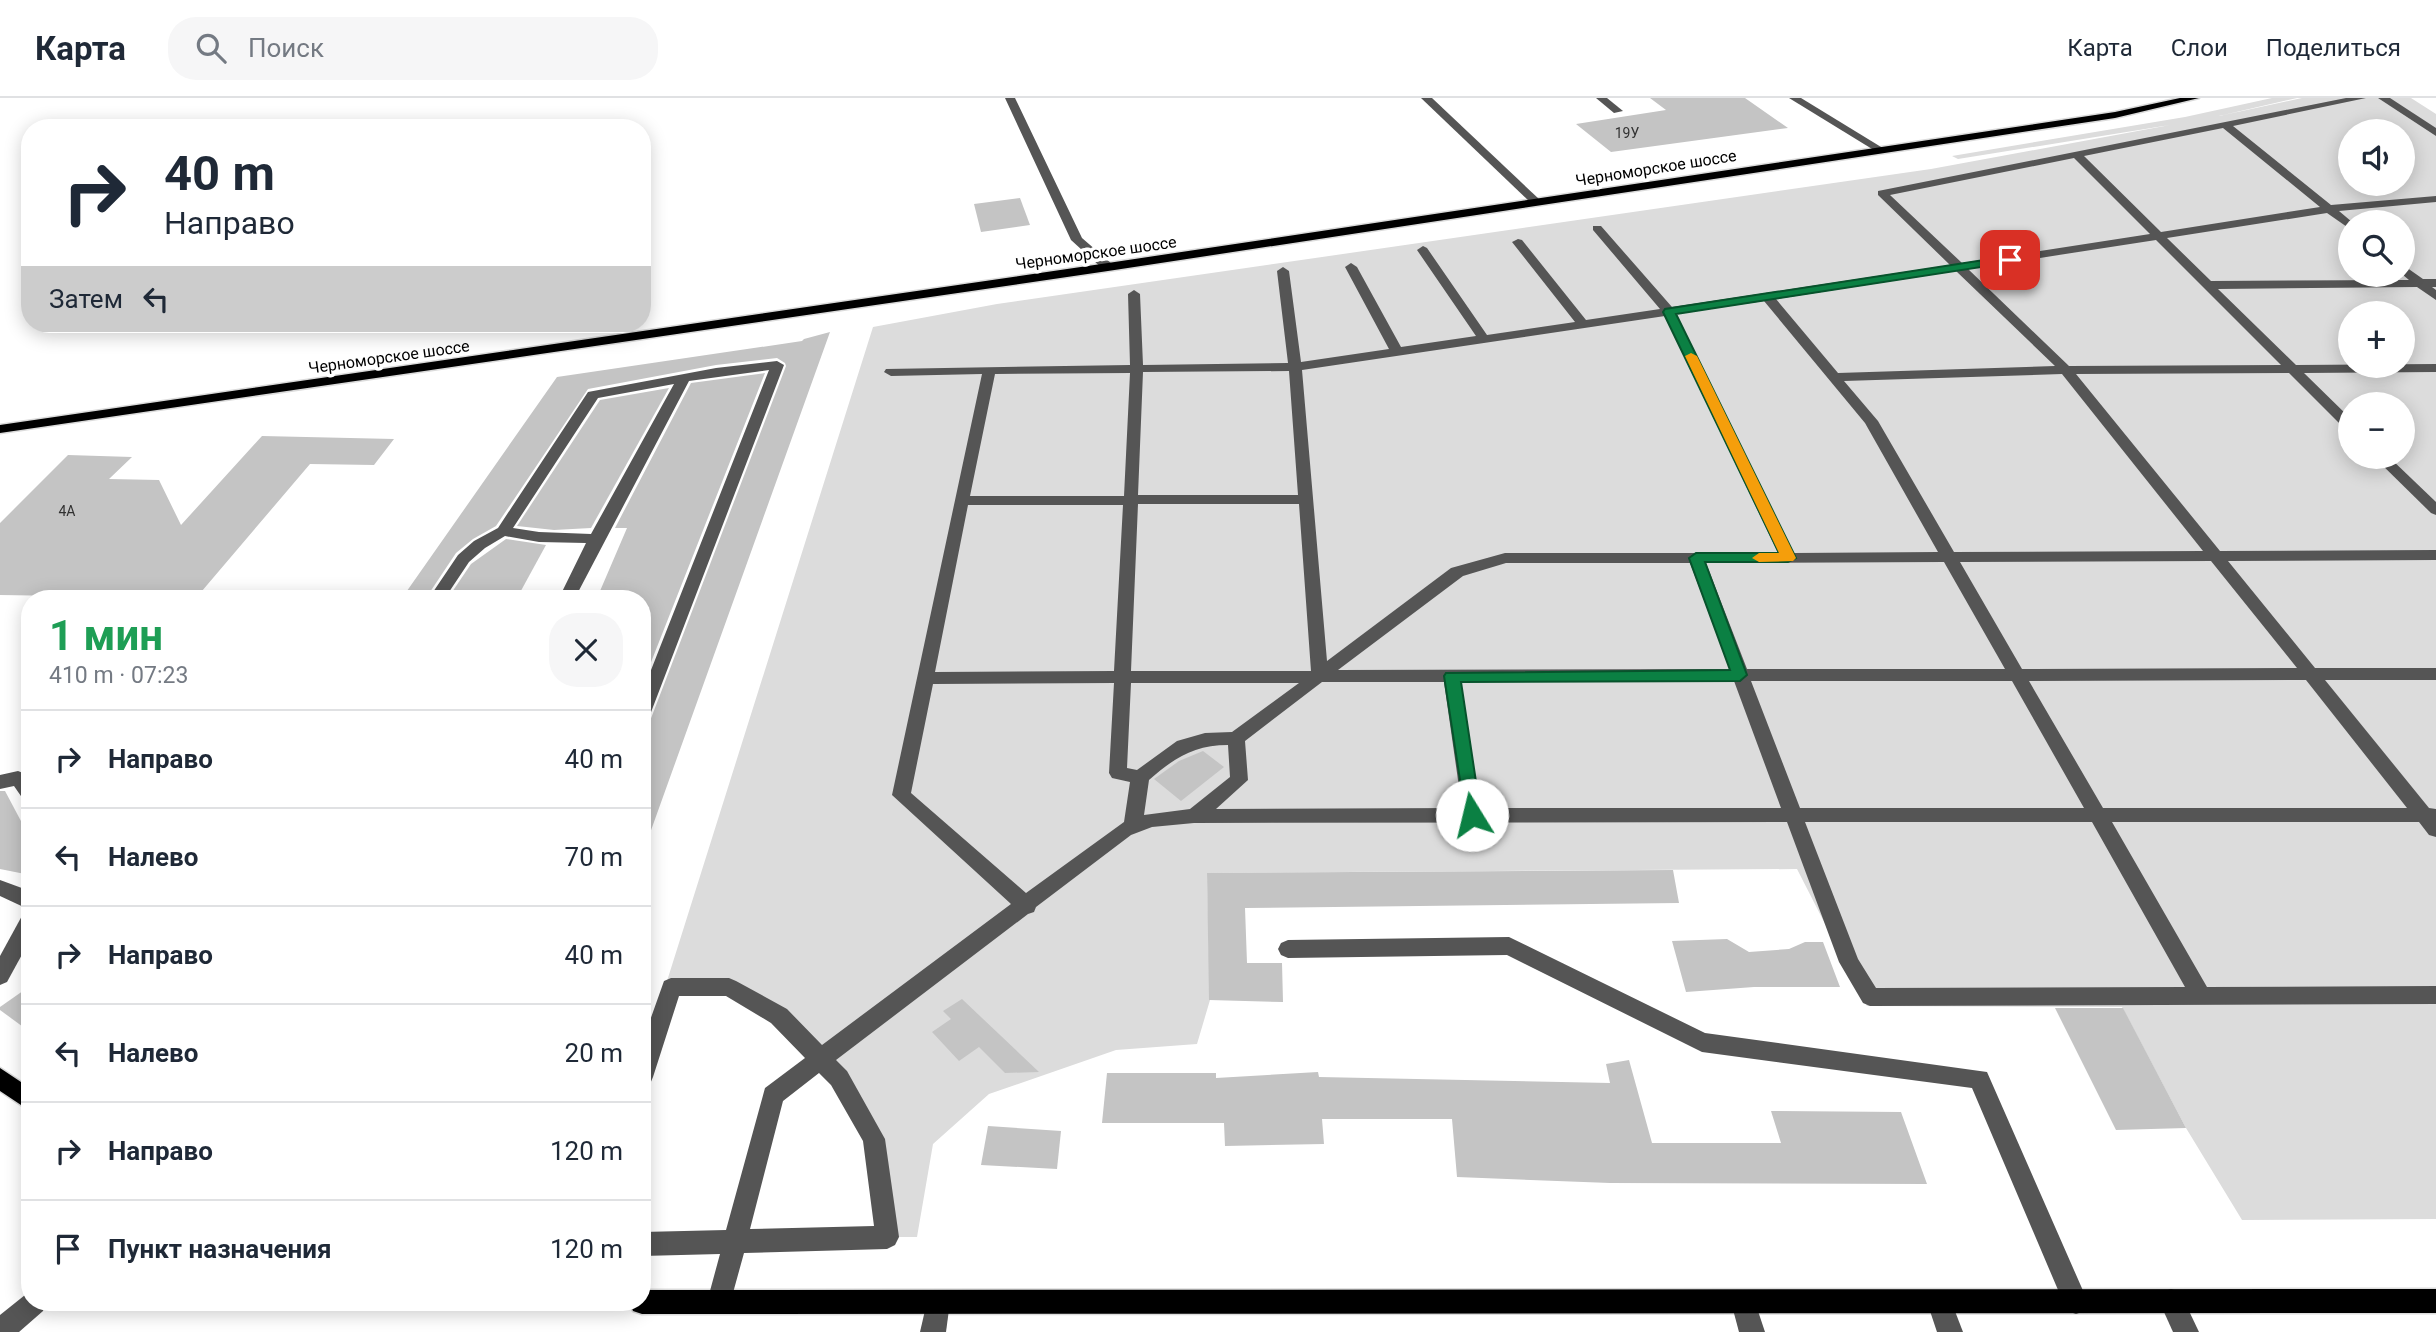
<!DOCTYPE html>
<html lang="ru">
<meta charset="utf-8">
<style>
body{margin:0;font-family:Roboto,sans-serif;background:#f6f6f7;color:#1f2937;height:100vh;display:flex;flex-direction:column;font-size:26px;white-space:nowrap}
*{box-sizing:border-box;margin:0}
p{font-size:23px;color:#747a83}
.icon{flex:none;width:38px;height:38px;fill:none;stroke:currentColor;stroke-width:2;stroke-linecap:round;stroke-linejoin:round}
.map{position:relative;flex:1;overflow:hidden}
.drawer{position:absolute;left:21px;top:492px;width:630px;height:721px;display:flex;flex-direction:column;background:#fff;border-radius:28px;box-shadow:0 4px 18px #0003}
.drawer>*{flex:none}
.guide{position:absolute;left:21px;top:21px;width:630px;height:214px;border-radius:28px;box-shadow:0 4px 18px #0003;background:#fff;color:#1f2937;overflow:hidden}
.tools{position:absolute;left:2338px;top:21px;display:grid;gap:14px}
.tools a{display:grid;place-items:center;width:77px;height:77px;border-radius:50%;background:#fff;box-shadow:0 4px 18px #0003;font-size:35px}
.pin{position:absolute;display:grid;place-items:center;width:60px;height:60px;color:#fff;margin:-30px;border-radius:14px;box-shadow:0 4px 10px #0006}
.me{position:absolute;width:77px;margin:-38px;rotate:351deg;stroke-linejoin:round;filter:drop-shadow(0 0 5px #0008)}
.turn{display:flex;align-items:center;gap:24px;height:147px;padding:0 28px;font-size:32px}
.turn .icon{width:91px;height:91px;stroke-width:2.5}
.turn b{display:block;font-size:49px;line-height:60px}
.then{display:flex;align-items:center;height:66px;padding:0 28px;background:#0003;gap:14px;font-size:26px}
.round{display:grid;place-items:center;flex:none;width:74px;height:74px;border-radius:28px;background:#f6f6f7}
.head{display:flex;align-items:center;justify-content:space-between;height:119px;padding:0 28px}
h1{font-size:42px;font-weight:700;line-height:52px;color:#1e9e55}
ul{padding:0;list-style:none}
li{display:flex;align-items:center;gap:21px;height:98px;padding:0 28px;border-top:2px solid #e0e1e3}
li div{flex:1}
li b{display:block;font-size:26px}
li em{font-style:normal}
header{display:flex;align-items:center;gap:42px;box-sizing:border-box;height:98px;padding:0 35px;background:#fff;border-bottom:2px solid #e0e1e3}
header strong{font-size:33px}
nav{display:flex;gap:38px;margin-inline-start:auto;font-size:24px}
.search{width:490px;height:63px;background:#f6f6f7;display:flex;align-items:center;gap:18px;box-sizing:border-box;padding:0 24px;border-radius:28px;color:#747a83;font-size:26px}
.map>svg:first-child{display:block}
</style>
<header>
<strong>Карта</strong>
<div class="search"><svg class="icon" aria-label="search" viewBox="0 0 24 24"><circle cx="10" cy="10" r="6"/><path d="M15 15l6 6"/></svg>Поиск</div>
<nav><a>Карта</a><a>Слои</a><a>Поделиться</a></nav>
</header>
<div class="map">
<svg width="2436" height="1234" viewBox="0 0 2436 1234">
<rect width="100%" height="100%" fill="#fff"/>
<!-- green -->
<path fill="#dcdcdc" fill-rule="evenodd" d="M2272 0H2297L2219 18 2302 0H2411L2436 16V1121L2242 1122 2186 1030 2122 909 1867 908 1797 771 1207 775 1210 902 1197 946 1116 952 989 996 933 1046 917 1139H887L874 1041 839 980 729 889 667 883 873 229 997 206 1931 71 2170 27 1958 61 1952 58 2185 19ZM2350 33H2403V86H2350ZM2350 124H2403V177H2350ZM2350 215H2403V268H2350ZM2350 306H2403V359H2350Z"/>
<!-- building -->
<g fill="#c4c4c4">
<polygon points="1650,0 1745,0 1788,30 1611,54 1576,26 1666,12"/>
<polygon points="1020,100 1030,127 981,134 974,106"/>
<polygon points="830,234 645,749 642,748 642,626 650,623 786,268 785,265 777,260 716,267 588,291 496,428 473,441 456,455 426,500 402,500 557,279 802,243 804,241"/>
<polygon points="765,275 642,587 642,500 597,500 627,430 615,430 691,285"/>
<polygon points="669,290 591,430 554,432 517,428 600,302"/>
<polygon points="262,338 394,341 374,367 310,366 196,500 0,497 0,425 68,357 132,359 109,381 159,382 181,427"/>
<polygon points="506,441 546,447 517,500 448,500 471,466"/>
<polygon points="1203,653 1224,669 1181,703 1154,681 1179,663"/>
<polygon points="0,693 5,693 30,740 30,777 0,771"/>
<polygon points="1673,772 1679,805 1245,810 1247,865 1282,865 1283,904 1209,902 1207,775"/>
<polygon points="1727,841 1749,854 1789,851 1805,844 1823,844 1840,889 1754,889 1686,894 1672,843"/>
<polygon points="30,888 30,934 0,912 0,909"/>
<polygon points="962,901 1039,974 1005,975 979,949 959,963 932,934 951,921 943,913"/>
<polygon points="2055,910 2123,910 2186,1030 2116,1032"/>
<polygon points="1629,962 1652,1045 1781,1045 1771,1013 1901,1014 1927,1086 1610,1085 1457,1079 1452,1021 1322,1021 1324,1046 1225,1048 1224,1025 1102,1025 1107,975 1216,975 1216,980 1318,974 1319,979 1610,985 1606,966"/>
<polygon points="988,1028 1061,1033 1057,1071 981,1067"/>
</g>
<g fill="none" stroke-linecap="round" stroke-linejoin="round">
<!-- major casing -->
<g stroke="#dbdbdb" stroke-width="3">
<g id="major">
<polygon points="2180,0 2199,0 2115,20 1108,173 0,335 0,327 1108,165 2115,14"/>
<polygon points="0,970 30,990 30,1013 0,993"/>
<polygon points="2436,1191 2436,1215 642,1216 633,1213 630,1204 642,1204 642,1192"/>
</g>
</g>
<!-- minor -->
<g fill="#555" fill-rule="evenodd">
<polygon points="1005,0 1015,0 1082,140 1112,166 1112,172 1104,172 1071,142"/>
<polygon points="1421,0 1432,0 1540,102 1540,106 1532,106"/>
<polygon points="1596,0 1607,0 1623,13 1614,15"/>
<polygon points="1789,0 1801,0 1886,52 1877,54"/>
<path d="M2346 0H2366L2233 28 2331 107 2436 98V104L2339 113 2352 124 2350 131 2327 115 2167 140 2211 183 2409 182 2403 177V167L2423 181H2436V189H2432L2436 192V202L2417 189 2218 191 2296 267 2436 266V274L2304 275 2350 320V332L2345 331 2289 275 2076 276 2220 453 2436 452V462L2228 463 2315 570H2436V582H2325L2429 710 2436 711V739L2429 737 2419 724H2112L2207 889 2436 888V906L1870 908 1863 905 1839 864 1787 724 1194 725 1152 729 1131 737 1036 809 1034 814 1028 816 836 962 847 973 885 1041 899 1139 895 1147 887 1151 744 1155 728 1213 719 1216 710 1213 707 1204 720 1156 642 1158V1134L726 1132 765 990 805 960 771 925 726 898H679L653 979 650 986 642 989V945L664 883 671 880H729L736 883 787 911 822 947 1011 806 892 697 982 276 891 278 884 274 886 271 1130 267 1128 196 1134 192 1140 196 1143 267 1288 265 1277 173 1283 169 1289 173 1301 264 1389 251 1345 169 1351 165 1357 169 1401 249 1476 238 1417 152 1423 148 1427 150 1487 237 1575 224 1512 144 1518 141 1522 142 1586 222 1660 211 1593 132V128H1601L1672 209 1950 167 1878 97V93ZM2223 30 2320 109 2161 134 2084 58ZM2074 60 2150 136 1962 165 1890 97ZM2156 142 2281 267 2069 268 1968 171ZM1956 173 2055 268 1838 275 1776 201ZM1764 203 1865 325 1938 454 1793 455 1676 216ZM1665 218 1778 455H1505L1451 470 1327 563 1302 272ZM1289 273 1298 397H1138L1143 274ZM1130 275 1124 398H970L995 276ZM2062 276 2203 453 1954 454 1878 323 1844 283ZM1138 406H1299L1311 573H1131ZM968 407H1123L1114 573 935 574ZM2211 463 2297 570 2022 571 1960 464ZM1944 464 2005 571H1747L1706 465ZM1506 465H1690L1730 571 1338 572 1463 478ZM2306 582 2407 710H2103L2029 583ZM1734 583 1781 710H1480L1461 584ZM1751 583H2012L2084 710H1800ZM1322 584H1444L1462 710 1216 711 1248 682 1245 643ZM1114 585 1109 675 1112 680 1130 684 1124 724 1026 795 911 695 933 586ZM1131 585H1299L1232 634 1205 635 1177 643 1137 672 1127 670ZM1228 647 1230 679 1190 711 1144 717 1149 682C1174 660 1194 647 1228 647ZM1805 724H2092L2185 889 1876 890 1858 861ZM819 975 831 987 863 1043 874 1128 750 1131 783 1003Z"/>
<polygon points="2378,0 2390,0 2436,30 2436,38"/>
<path d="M777 263 784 267 648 622 642 624V595L769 272 689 283 575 500H559L586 445 539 444 505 438 485 450 469 464 445 500H429L458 457 474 443 498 430 588 294 716 270ZM674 286 591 436 539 434 513 430 598 300Z"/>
<polygon points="2374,359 2389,359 2436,404 2436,417 2431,415"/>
<path d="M18 673C33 678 30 690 30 703L23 701 14 688 0 691V677Z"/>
<polygon points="0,782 30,793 30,812 0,798"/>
<polygon points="30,814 30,842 7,884 0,887 0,858 23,816"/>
<polygon points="1509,839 1705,935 1987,974 2088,1204 2085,1213 2076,1216 2067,1213 1972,990 1702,954 1507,857 1288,860 1281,857 1278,851 1281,845 1288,842"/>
<polygon points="2171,1191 2180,1194 2199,1234 2173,1234 2159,1203 2162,1194"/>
<polygon points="938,1192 947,1195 950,1204 946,1234 920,1234 929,1195"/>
<polygon points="1743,1192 1752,1195 1765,1234 1739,1234 1731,1204 1734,1195"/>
<polygon points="1939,1192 1948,1195 1963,1234 1937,1234 1927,1204 1930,1195"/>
<polygon points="30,1193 30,1204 46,1204 43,1213 19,1234 0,1234 0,1217"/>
</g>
<!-- major -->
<use href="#major" fill="#000" fill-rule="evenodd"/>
</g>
<!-- route -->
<polygon fill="#0b8043" stroke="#07532c" stroke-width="2" points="2010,158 2014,159 2014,164 1676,216 1796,460 1788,464 1705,464 1747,577 1740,583 1461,584 1481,717 1478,721 1466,721 1444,578 1446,575 1730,572 1689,460 1696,455 1779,455 1663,214 1665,211"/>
<!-- slow -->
<polygon fill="#f59e0b" points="1691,255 1697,258 1796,460 1793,463 1759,464 1752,460 1759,455 1779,455 1685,258"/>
<g text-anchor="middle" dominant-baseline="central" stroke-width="7" stroke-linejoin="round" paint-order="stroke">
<!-- number labels -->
<g font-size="14" fill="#313131">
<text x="1627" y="35">19У</text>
<text x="67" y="413">4А</text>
</g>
<!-- far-street labels -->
<g font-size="16" fill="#000" stroke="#fff">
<text transform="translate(1656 70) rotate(-9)">Черноморское шоссе</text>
<text transform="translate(1096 155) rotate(-8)">Черноморское шоссе</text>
<text transform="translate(389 259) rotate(-8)">Черноморское шоссе</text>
</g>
</g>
</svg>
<div class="tools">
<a><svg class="icon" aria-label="sound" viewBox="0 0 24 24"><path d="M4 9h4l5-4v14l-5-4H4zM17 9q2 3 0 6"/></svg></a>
<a><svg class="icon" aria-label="search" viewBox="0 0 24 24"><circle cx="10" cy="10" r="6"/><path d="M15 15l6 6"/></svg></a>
<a>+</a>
<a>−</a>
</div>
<div class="pin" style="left:2010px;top:162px;background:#d93025"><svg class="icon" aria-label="arrive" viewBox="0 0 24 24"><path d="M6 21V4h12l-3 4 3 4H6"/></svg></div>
<svg class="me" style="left:1472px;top:717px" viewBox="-20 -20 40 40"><circle r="19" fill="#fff"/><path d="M0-13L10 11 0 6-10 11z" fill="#0b8043"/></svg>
<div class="guide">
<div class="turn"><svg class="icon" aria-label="right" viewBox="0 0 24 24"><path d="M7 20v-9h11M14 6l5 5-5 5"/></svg><div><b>40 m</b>Направо</div></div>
<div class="then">Затем<svg class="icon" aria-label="left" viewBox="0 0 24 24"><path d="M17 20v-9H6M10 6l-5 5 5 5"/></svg></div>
</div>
<section class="drawer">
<div class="head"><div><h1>1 мин</h1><p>410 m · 07:23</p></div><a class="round"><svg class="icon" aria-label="close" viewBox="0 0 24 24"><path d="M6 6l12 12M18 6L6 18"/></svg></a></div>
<ul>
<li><svg class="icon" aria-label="right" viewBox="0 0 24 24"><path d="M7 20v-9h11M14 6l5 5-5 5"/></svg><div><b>Направо</b></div><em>40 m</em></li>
<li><svg class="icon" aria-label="left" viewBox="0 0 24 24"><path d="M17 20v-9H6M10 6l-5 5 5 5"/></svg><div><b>Налево</b></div><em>70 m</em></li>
<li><svg class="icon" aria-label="right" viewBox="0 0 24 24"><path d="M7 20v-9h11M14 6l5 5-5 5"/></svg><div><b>Направо</b></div><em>40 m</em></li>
<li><svg class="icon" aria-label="left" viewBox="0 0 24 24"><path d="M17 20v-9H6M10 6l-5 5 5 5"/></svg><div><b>Налево</b></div><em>20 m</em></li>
<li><svg class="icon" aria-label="right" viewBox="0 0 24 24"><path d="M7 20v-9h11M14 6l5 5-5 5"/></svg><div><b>Направо</b></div><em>120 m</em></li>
<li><svg class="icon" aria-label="arrive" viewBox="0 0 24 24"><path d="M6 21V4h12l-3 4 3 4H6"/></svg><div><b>Пункт назначения</b></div><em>120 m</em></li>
</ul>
</section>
</div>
